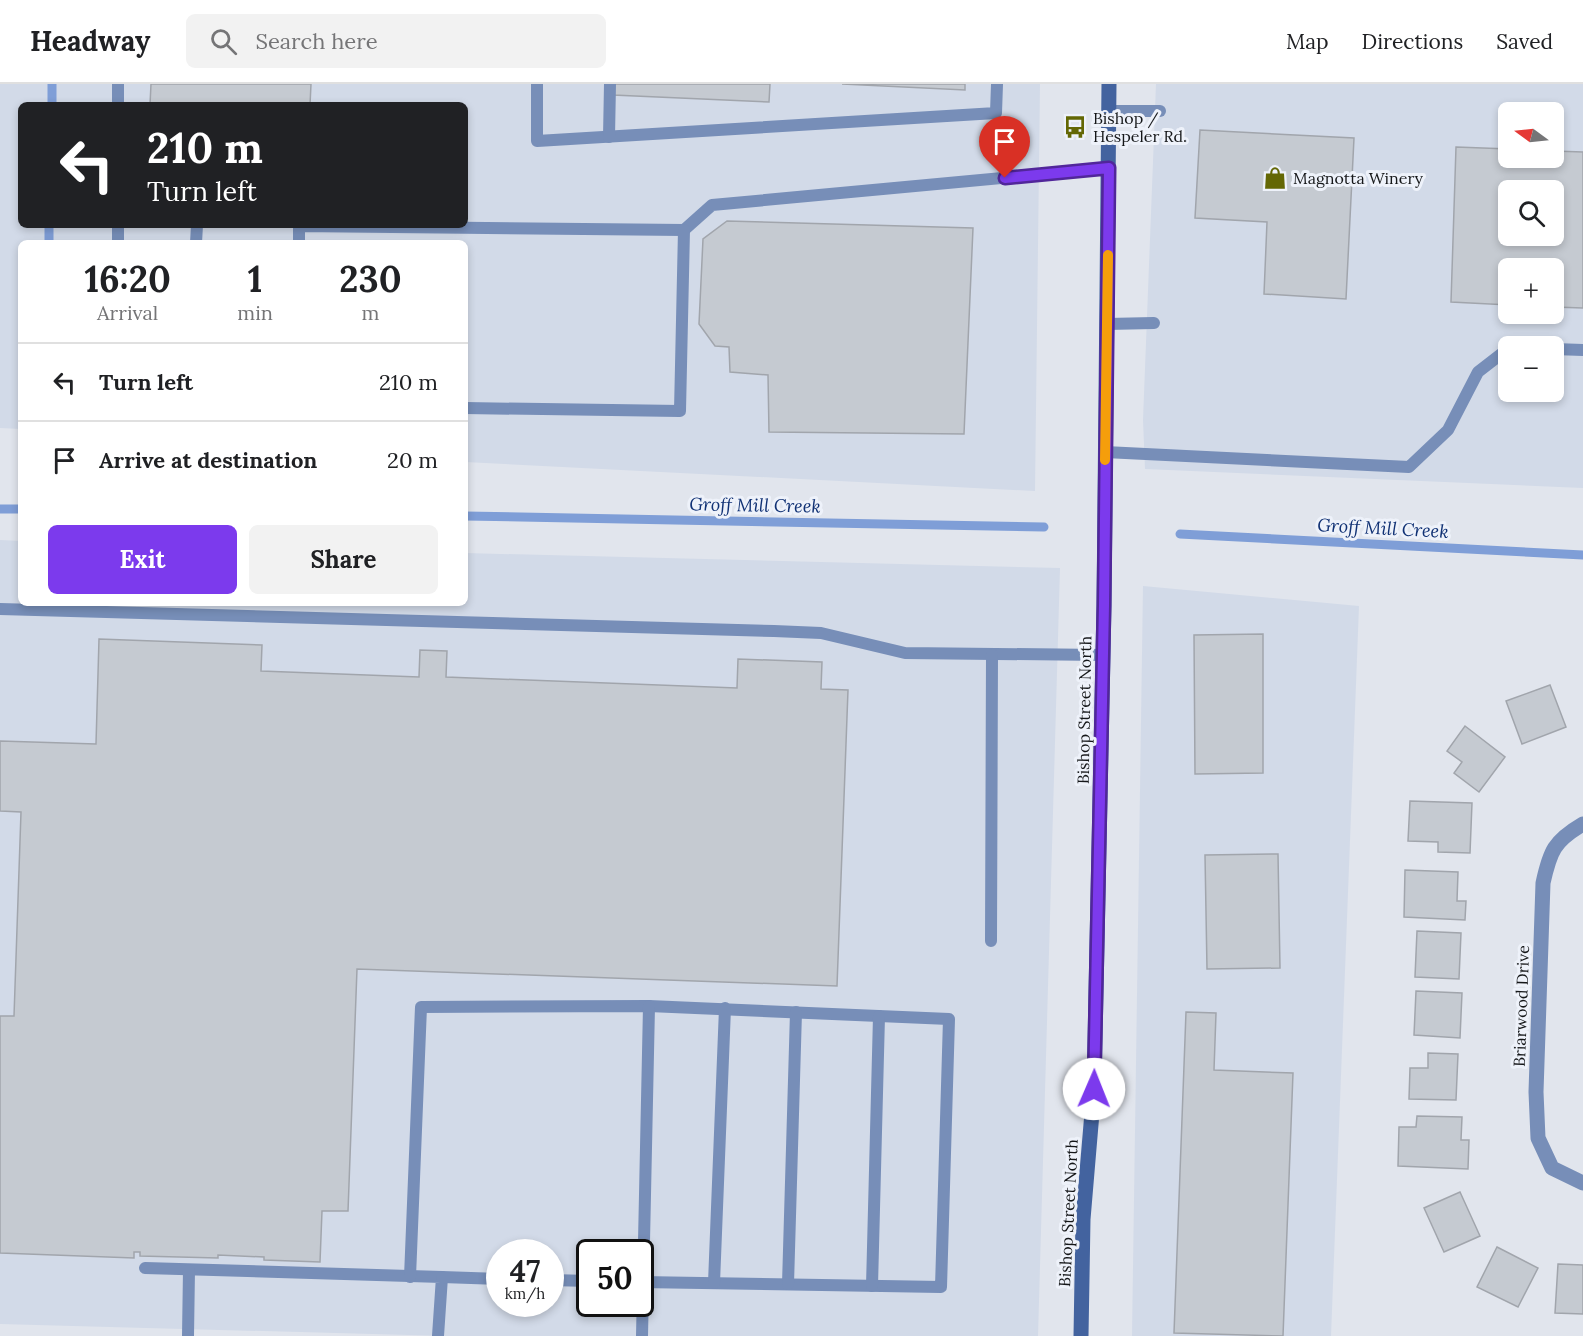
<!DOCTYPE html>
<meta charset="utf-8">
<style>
body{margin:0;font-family:Lora,serif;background:#f2f2f2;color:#202124;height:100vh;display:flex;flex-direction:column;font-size:22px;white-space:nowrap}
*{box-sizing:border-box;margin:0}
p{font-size:20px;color:#757577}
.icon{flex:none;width:33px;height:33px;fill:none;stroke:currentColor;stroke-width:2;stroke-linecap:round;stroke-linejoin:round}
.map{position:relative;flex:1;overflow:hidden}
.panel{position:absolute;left:18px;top:156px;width:450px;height:366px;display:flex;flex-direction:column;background:#fff;border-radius:9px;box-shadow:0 3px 9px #0003}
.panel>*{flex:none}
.hud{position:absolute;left:18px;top:18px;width:450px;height:126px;border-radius:9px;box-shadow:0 3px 9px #0003;background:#202124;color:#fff;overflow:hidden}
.needle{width:39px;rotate:285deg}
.controls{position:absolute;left:1498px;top:18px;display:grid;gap:12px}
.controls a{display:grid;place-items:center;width:66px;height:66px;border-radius:9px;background:#fff;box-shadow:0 3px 9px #0003;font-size:30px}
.speed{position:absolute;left:486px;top:1155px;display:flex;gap:12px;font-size:30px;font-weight:700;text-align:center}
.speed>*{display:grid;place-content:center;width:78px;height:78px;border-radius:50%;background:#fff;box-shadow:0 3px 9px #0003;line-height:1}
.speed small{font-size:15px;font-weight:400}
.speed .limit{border:3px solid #111;border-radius:9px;background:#fff;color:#111}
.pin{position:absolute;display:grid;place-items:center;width:51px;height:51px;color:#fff;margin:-62px -26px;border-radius:50% 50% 50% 0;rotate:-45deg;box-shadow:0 0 6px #0007}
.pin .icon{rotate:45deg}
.me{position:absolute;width:66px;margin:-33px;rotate:1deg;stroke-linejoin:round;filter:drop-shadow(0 0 4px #0008)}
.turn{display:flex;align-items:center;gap:21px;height:126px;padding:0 30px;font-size:27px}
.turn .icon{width:78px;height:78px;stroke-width:2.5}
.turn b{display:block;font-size:42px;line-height:51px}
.eta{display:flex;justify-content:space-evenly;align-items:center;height:102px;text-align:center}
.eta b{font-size:36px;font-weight:700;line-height:42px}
.cta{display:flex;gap:12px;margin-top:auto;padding:12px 30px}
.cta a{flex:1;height:69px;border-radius:9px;background:#7c3aed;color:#fff;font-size:24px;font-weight:700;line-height:69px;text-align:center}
.cta a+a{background:#f2f2f2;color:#202124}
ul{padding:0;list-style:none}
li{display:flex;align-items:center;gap:18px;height:78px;padding:0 30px;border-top:2px solid #e0e0e0}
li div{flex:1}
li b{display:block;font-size:22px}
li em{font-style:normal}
header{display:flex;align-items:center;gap:36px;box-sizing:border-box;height:84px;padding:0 30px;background:#fff;border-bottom:2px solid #e0e0e0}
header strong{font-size:28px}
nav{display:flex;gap:33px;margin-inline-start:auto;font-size:21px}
.search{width:420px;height:54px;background:#f2f2f2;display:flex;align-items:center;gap:15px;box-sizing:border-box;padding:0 21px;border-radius:9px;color:#757577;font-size:22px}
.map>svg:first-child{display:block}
</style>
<header>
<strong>Headway</strong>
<div class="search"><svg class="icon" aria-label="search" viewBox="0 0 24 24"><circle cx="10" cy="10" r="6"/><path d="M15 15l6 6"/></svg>Search here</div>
<nav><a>Map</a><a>Directions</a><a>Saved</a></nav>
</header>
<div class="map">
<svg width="1583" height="1252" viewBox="0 0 1583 1252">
<rect width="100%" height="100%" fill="#e1e5ed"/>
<!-- built -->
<g fill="#d2dae8" fill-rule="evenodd">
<path d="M0 0H1040L1035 407 465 378V159H21V345L0 344ZM21 21H465V141H21Z"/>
<path d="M1156 0H1583V404L1145 385 1143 336ZM1509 28H1554V74H1509ZM1509 106H1554V152H1509ZM1509 184H1554V230H1509ZM1509 262H1554V308H1509Z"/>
<path d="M0 456 21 457V519H465V469L1060 484 1038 1252H446L0 1240ZM500 1168H550V1220H500ZM590 1168H640V1220H590Z"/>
<polygon points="1143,502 1359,522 1331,1252 1132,1252"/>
</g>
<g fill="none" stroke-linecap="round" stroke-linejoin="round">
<!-- stream -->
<g stroke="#7f9ed7" stroke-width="9">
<polyline points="52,21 52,0"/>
<polyline points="49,159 49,141"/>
<polyline points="0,425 21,425"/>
<polyline points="465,432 1044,443"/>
<polyline points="1180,450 1583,471"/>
</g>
</g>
<!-- building -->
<g fill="#c5cad1" stroke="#a1a5ac" stroke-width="1.5" fill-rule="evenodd">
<polygon points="151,0 311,0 310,21 150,21"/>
<polygon points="614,0 770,0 769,18 613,11"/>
<polygon points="842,0 965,0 965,6"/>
<polygon points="1200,46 1354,54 1346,215 1264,210 1267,138 1195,134"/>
<path d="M1456 63 1509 65V74H1554V67L1583 68V224L1554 223V184H1509V221L1451 218ZM1509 106H1554V152H1509Z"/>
<polygon points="727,137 973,144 964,350 769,348 768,291 730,288 729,263 715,262 699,240 703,155"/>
<polygon points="1263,550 1263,689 1195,690 1194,551"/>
<polygon points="99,555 262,561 261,587 419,593 420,566 447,567 446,593 737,604 738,575 822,578 821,605 848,606 837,902 357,885 348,1127 322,1127 320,1178 264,1176 264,1173 218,1171 218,1174 140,1172 140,1168 134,1168 134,1174 0,1169 0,932 14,932 21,728 0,727 0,657 96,660"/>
<polygon points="1550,601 1566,643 1522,660 1506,617"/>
<polygon points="1465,642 1505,673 1479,708 1454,689 1462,678 1447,667"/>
<polygon points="1410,717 1472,719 1470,769 1438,768 1438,758 1408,757"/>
<polygon points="1278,770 1280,884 1207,885 1205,771"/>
<polygon points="1405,786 1458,788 1457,817 1466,817 1465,836 1404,833"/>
<polygon points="1417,847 1461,849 1459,895 1415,893"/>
<polygon points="1416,907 1462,909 1460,954 1414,951"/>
<polygon points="1186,928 1216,929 1214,986 1293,989 1283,1252 1174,1249"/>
<polygon points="1428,969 1458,970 1456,1016 1409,1015 1410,984 1428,984"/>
<polygon points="1417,1032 1462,1033 1461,1056 1469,1056 1468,1085 1398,1082 1399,1043 1416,1043"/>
<polygon points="1460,1108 1480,1152 1444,1168 1424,1124"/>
<polygon points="1497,1163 1538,1184 1518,1223 1477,1203"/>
<polygon points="1558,1180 1583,1181 1583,1230 1555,1229"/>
</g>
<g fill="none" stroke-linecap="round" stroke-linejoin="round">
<!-- service -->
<g stroke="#778eb8" stroke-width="12">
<polyline points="118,0 118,21"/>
<polyline points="537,0 537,57 996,29 997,0"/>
<polyline points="1109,27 1160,27"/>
<polyline points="609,53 610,0"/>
<polyline points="118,159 118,141"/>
<polyline points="196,159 197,141"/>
<polyline points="299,159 299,142 684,146 712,121 1109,84"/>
<polyline points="1107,240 1154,239"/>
<polyline points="1554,265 1583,266"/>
<polyline points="465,324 680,327 684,146"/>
<polyline points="1105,368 1409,383 1448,346 1478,288 1509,264"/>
<polyline points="0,525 774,547 821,549 905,569 1103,571"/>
<polyline points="991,857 992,571"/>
<polyline points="145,1184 442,1193 438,1252"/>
<polyline points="410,1193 421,923 649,922 949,935 941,1203 640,1198"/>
<polyline points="442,1193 500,1195"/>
<polyline points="550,1196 590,1197"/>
<polyline points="714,1199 725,924"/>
<polyline points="788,1200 796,928"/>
<polyline points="872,1202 879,932"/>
<polyline points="188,1252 189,1186"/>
<polyline points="642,1252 649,922"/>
</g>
<!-- minor -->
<path stroke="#778eb8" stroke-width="15" d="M1583 740C1554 757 1550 767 1543 799L1536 1008 1538 1054 1552 1084 1583 1099"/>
<!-- secondary -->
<polyline stroke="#43639f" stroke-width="15" points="1081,1252 1083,1135 1094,1005 1104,521 1109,0"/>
</g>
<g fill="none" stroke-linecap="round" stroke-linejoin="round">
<!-- route casing -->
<g stroke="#51269a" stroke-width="15">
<polyline id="route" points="1005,94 1109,84 1104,521 1094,1005"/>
</g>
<!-- route -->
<use href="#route" stroke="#7c3aed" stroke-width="10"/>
<!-- slow -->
<polyline stroke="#f59e0b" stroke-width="10" points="1105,376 1108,171"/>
</g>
<!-- icons -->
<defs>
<g id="bus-bare" transform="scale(1.8)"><path d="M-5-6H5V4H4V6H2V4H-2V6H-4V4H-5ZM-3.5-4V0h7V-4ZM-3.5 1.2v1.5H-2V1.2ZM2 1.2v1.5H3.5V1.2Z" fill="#636704" stroke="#eef2fa" stroke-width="2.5" paint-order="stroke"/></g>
<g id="shop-bare" transform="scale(1.8)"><path d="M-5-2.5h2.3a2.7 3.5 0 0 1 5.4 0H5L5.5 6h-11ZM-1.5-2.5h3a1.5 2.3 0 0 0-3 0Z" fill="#636704" stroke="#eef2fa" stroke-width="2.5" paint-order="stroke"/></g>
</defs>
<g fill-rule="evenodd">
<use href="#bus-bare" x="1075" y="43"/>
<use href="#shop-bare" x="1275" y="94"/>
</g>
<g text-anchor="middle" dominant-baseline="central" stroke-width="6" stroke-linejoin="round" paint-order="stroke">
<!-- poi labels -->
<g font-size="16" fill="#151719" stroke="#eef2fa" text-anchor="start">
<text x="1093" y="34">Bishop /<tspan x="1093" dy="18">Hespeler Rd.</tspan></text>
<text x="1293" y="94">Magnotta Winery</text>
</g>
<!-- street labels -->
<g font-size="16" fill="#151719" stroke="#eef2fa">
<text transform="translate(1084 626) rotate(-89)">Bishop Street North</text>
<text transform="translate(1521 922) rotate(-88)">Briarwood Drive</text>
<text transform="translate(1068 1129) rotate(-87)">Bishop Street North</text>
</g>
<!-- water labels -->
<g font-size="18" font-style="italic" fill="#103174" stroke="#eef2fa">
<text transform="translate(755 421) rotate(1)">Groff Mill Creek</text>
<text transform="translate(1383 444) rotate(3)">Groff Mill Creek</text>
</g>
</g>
</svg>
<div class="controls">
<a><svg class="needle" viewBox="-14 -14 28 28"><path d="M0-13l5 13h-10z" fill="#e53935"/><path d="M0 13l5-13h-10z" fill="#757577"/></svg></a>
<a><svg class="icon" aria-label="search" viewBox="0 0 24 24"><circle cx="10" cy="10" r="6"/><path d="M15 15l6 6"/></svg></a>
<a>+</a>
<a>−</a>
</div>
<div class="speed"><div>47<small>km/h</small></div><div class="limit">50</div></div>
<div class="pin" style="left:1005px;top:94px;background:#d93025"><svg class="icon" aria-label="arrive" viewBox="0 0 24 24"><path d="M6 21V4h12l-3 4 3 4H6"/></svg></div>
<svg class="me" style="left:1094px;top:1005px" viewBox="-20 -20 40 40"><circle r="19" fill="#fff"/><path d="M0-13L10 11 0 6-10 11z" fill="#7c3aed"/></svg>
<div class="hud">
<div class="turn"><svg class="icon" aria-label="left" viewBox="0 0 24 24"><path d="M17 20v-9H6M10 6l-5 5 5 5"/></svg><div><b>210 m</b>Turn left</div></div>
</div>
<section class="panel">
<div class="eta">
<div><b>16:20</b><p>Arrival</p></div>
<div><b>1</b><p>min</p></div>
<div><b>230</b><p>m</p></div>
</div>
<ul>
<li><svg class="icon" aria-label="left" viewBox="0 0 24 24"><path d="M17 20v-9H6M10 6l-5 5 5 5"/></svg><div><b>Turn left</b></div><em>210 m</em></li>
<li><svg class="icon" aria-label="arrive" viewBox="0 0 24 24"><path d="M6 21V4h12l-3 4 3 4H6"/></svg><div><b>Arrive at destination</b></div><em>20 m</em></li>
</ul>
<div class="cta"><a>Exit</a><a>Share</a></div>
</section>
</div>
